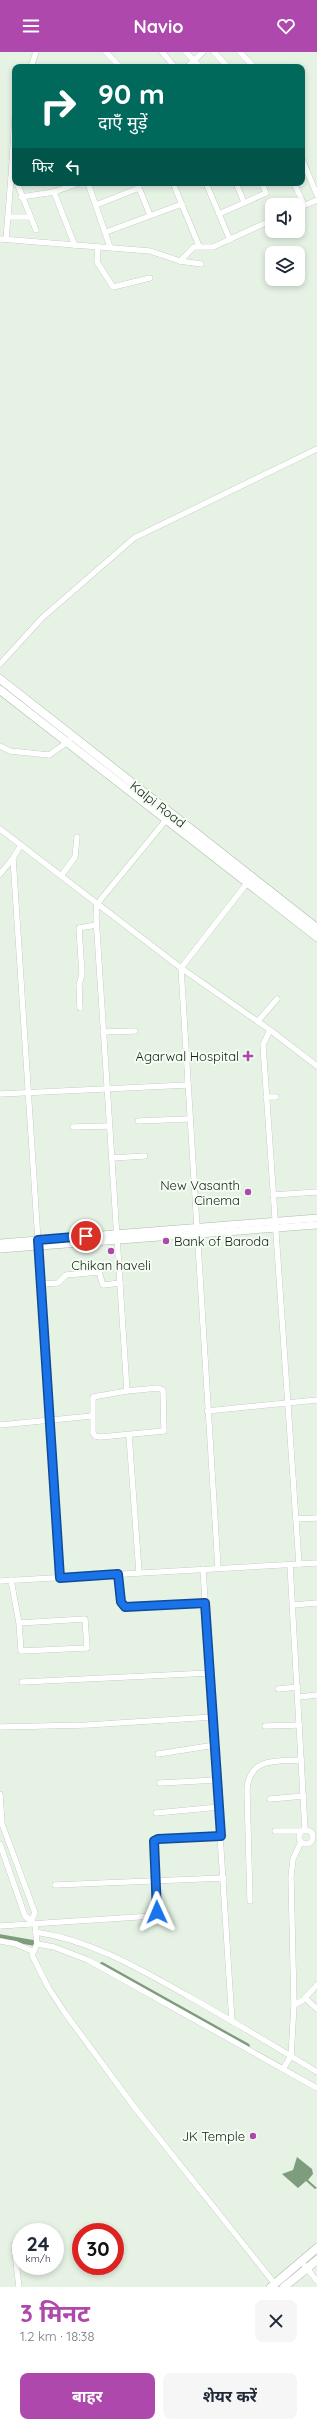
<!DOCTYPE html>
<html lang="hi">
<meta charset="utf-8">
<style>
body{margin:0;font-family:Quicksand,"Noto Sans Devanagari",sans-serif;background:#f6f6f7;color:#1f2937;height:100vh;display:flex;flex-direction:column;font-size:15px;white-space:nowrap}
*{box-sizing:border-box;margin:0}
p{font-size:13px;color:#747a83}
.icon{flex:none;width:22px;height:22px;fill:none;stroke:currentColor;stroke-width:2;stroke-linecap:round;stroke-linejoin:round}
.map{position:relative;height:2235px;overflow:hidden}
.panel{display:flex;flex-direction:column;background:#fff;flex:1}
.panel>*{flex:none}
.banner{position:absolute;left:12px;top:12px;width:293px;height:122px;border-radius:8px;box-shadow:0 2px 6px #0003;background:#00695c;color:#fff;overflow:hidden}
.buttons{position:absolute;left:265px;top:146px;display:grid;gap:8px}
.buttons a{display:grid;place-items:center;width:40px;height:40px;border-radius:8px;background:#fff;box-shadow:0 2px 6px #0003;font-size:20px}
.speed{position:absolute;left:12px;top:2171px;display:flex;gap:8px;font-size:20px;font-weight:700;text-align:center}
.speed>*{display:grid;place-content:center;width:52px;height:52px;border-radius:50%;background:#fff;box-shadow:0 2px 6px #0003;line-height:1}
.speed small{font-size:10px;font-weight:400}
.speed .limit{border:6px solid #d22;background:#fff;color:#111}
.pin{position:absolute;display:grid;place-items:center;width:34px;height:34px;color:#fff;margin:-17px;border:2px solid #fff;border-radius:50%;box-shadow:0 1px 4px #0007}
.me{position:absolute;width:44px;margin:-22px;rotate:359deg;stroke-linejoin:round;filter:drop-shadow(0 0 3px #0008)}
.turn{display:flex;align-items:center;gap:14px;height:84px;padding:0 20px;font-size:18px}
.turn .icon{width:52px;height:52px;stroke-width:2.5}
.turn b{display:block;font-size:28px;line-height:34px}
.then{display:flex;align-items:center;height:38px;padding:0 20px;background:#0003;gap:8px;font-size:15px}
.round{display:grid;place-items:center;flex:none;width:42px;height:42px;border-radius:8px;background:#f6f6f7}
.headline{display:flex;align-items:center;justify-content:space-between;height:68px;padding:0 20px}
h1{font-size:24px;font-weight:700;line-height:30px;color:#af48ac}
.cta{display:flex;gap:8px;margin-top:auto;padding:8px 20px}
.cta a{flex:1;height:46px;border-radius:8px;background:#af48ac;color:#fff;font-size:16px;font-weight:700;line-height:46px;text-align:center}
.cta a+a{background:#f6f6f7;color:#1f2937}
header{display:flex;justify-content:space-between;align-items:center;height:52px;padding:0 20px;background:#af48ac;color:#fff;font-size:18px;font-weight:700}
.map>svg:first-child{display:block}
</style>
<header><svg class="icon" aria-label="menu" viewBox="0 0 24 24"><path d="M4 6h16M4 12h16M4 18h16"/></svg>Navio<svg class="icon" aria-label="heart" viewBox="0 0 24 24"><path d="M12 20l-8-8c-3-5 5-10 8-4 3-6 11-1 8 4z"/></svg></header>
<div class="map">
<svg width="317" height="2235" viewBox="0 0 317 2235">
<rect width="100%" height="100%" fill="#e5f2e4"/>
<!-- water -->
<polygon fill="#7d9d7c" points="297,2105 312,2117 313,2122 308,2128 317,2136 315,2137 306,2129 298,2136 282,2122 293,2118"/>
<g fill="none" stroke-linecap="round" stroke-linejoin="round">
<!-- canal -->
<g stroke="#7d9d7c" stroke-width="5.5">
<polyline points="0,1885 34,1891"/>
<polyline points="102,1913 247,1994"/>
</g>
<!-- minor casing -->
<g stroke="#aebbad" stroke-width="6">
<g id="minor">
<polyline points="106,0 120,15"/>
<polyline points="162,0 175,15"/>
<polyline points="186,0 200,15"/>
<polyline points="214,0 228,15"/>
<polyline points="240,0 254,15"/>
<polyline points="31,15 36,0"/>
<polyline points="187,15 203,0"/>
<polyline points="302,107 317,143"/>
<polyline points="11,126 15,64"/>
<polyline points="17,131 36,178"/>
<polyline points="88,131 110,195"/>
<polyline points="137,131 150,163"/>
<polyline points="173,131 199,194"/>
<polyline points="206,131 230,188"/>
<polyline points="236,131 244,150"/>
<polyline points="294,131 304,153"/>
<polyline points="54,140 75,194"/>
<polyline points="21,145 54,140 79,131"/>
<polyline points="96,153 139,136"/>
<polyline points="298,156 317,148"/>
<polyline points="219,162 266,141 262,131"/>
<polyline points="8,165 29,165"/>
<polyline points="106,180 182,152"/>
<polyline points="0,187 150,199 180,209 201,212"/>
<polyline points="6,187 11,126 15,125"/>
<polyline points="98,195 97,210 113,235 150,226"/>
<polyline points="180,209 194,195 213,195 272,168"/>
<polyline points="0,612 42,566 134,486 317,397"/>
<polyline points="0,694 10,699 49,703 69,689"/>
<polyline points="0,777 181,916 270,978 317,1014"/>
<polyline points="21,793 13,806 60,1526"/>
<polyline points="0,822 13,806"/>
<polyline points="61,824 75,805 77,785"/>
<polyline points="80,956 79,933 82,922 79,876 96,873"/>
<polyline points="258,969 277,947"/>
<polyline points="270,978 263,993 299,1512"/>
<polyline points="103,980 135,979"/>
<polyline points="0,1042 187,1033"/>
<polyline points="266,1045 276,1045"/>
<polyline points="138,1069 189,1067"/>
<polyline points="73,1075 109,1074"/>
<polyline points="112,1106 145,1104"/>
<polyline points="273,1143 317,1140"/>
<polyline points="41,1232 58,1231 66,1223 99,1220 103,1233 120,1231"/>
<polyline points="127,1339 158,1336 163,1338 164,1379 100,1385 95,1384 93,1381 93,1345 127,1339 96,865 97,852 166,768"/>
<polyline points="207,1359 317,1348"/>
<polyline points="0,1373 92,1364"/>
<polyline points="129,1383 139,1520"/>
<polyline points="296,1467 317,1466"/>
<polyline points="290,1513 305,1778"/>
<polyline points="218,1516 181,916 247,831"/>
<polyline points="203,1517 232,1970"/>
<polyline points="118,1522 123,1554 205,1551"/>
<polyline points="11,1528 19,1571 85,1567 87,1596 21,1599 19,1571"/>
<polyline points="0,1529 317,1511"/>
<polyline points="293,1553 317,1551"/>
<polyline points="22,1630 210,1621"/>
<polyline points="278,1637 298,1635"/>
<polyline points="299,1645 317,1643"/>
<polyline points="265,1674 300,1673"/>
<polyline points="0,1675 87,1673 213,1665"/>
<polyline points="158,1702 215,1693"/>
<polyline points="160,1731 217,1728"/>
<polyline points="0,1742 2,1772 35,1861 31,1869"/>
<polyline points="270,1747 304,1744"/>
<polyline points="156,1761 219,1755"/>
<circle cx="306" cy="1785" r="7"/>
<polyline points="275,1779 301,1779"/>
<polyline points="0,1792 25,1864 35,1872 37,1892 32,1903 48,1935 65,1961 135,2056 275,2232"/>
<polyline points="55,1833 224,1826"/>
<path d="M250 1849 247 1738C249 1705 277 1709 302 1708"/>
<polyline points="0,1874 153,1864 158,1855 154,1789 158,1787 221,1783"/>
<path d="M35 1880C91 1888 140 1917 188 1944 232 1969 275 1994 317 2020"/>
<polyline points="0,1889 16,1892 32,1899"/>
<polyline points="37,1892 54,1895 88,1908 317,2036"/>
<polyline points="305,1946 317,1957"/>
<polyline points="294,1953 303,1948 317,1933"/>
<polyline points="283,2017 291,2004 294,1953 291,1825 293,1807 301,1790"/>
<polyline points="14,2193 19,2235"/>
<polyline points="305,2214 317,2229"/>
</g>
</g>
<!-- tertiary casing -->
<g stroke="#aebbad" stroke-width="8">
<g id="tertiary">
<polyline points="0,1191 317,1166"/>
<polyline points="0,1197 317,1173"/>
</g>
</g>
<!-- secondary casing -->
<g stroke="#aebbad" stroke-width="9">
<g id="secondary">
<polyline points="0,627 317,876"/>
<polyline points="0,638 317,885"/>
<polyline points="271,2235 317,2196"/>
<polyline points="284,2235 317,2208"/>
</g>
</g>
<!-- minor -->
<use href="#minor" stroke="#fff" stroke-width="5.5"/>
<!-- tertiary -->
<use href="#tertiary" stroke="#fff" stroke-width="7"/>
<!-- secondary -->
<use href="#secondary" stroke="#fff" stroke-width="8"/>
</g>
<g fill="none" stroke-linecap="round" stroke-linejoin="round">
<!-- route casing -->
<g stroke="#114b97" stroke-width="10">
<polyline id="route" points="86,1184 38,1188 60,1526 118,1522 121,1550 125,1555 205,1551 221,1784 158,1787 154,1789 157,1860"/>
</g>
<!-- route -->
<use href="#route" stroke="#1a73e8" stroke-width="7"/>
</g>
<!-- markers -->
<g fill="#af48ac" stroke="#f4fef3" stroke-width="1.5">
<path d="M246 998h4v4h4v4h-4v4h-4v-4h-4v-4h4z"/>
<circle cx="248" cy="1140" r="4"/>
<circle cx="166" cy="1189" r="4"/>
<circle cx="111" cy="1199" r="4"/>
<circle cx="253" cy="2084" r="4"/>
</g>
<g text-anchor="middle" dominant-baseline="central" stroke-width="4" stroke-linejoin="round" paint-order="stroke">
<!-- street labels -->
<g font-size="13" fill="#171c17" stroke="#f4fef3">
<text transform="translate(158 752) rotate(38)">Kalpi Road</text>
</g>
<!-- poi labels -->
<g font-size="13" fill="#171c17" stroke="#f4fef3" text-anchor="end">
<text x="239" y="1004">Agarwal Hospital</text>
<text x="240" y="1133">New Vasanth<tspan x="240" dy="15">Cinema</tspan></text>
<text x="174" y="1189" text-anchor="start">Bank of Baroda</text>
<text x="111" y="1213" text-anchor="middle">Chikan haveli</text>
<text x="245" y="2084">JK Temple</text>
</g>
</g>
</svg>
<div class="buttons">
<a><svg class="icon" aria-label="sound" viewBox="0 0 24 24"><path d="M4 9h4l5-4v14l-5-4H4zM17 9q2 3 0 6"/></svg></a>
<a><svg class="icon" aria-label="layers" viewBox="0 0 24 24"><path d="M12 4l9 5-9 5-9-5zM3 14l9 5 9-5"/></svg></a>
</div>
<div class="speed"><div>24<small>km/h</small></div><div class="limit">30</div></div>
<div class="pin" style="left:86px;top:1184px;background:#d93025"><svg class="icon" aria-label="arrive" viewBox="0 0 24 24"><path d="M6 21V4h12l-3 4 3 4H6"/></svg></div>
<svg class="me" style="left:157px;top:1860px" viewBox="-20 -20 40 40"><path d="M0-17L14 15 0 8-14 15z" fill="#1a73e8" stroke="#fff" stroke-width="4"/></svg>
<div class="banner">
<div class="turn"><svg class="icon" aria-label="right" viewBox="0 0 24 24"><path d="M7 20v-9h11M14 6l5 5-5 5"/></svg><div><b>90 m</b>दाएँ मुड़ें</div></div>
<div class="then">फिर<svg class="icon" aria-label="left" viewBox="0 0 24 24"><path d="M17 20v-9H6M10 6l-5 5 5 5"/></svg></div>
</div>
</div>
<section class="panel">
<div class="headline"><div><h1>3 मिनट</h1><p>1.2 km · 18:38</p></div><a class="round"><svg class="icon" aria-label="close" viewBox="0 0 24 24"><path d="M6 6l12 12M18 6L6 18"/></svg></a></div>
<div class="cta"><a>बाहर</a><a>शेयर करें</a></div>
</section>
